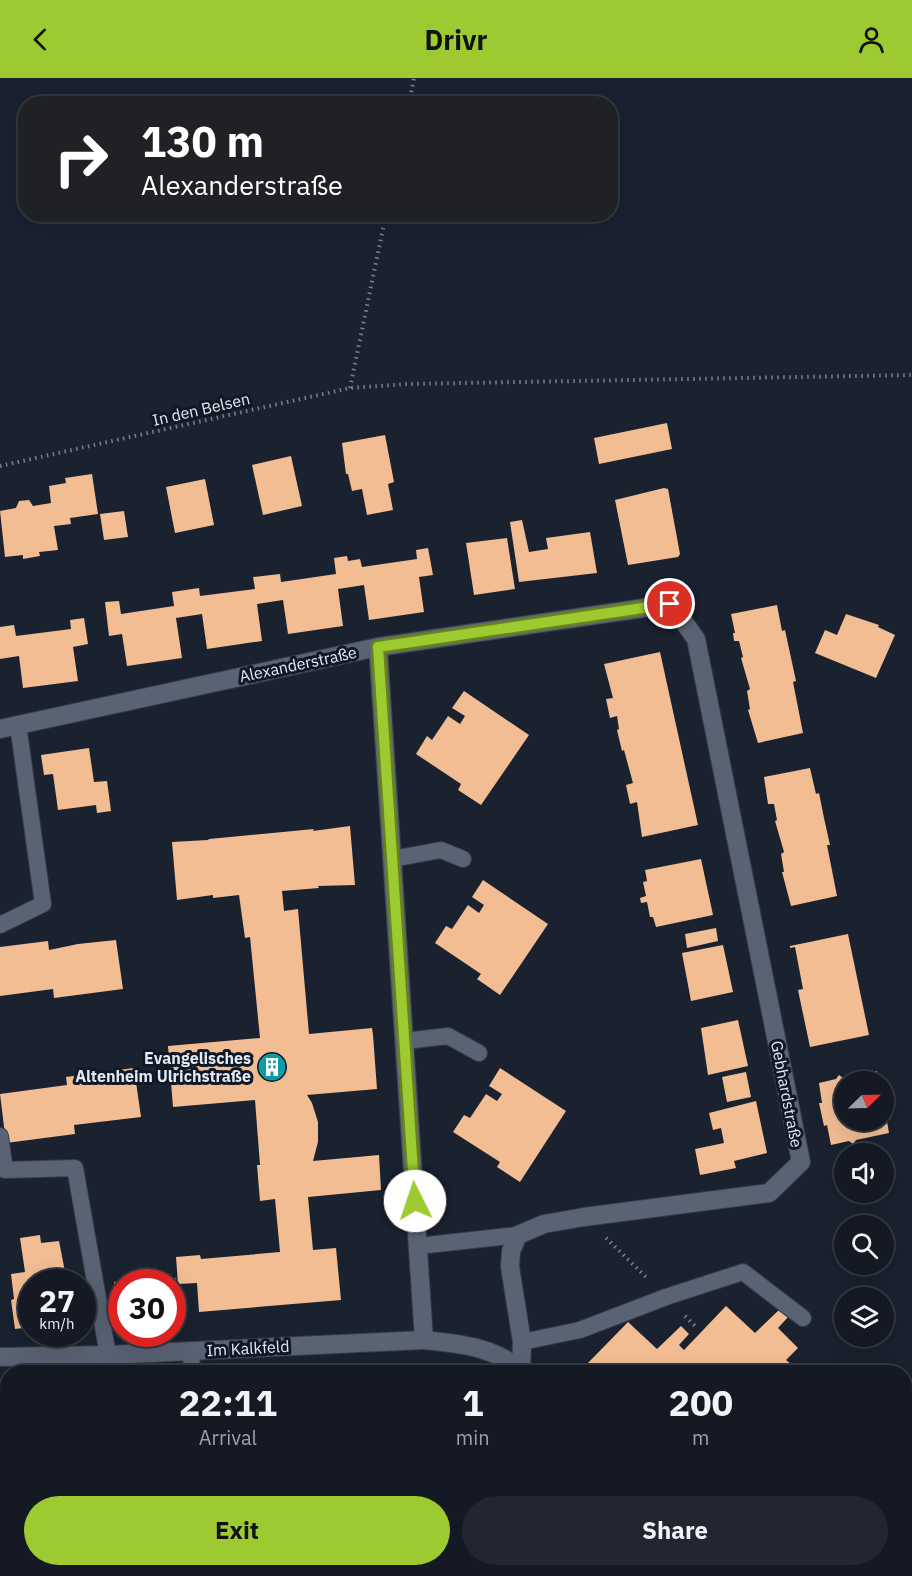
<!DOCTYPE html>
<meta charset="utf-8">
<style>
body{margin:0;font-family:"IBM Plex Sans",sans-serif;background:#212630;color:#f1f3f6;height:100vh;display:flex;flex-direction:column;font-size:22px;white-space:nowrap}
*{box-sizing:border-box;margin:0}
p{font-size:20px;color:#9da0a6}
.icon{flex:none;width:33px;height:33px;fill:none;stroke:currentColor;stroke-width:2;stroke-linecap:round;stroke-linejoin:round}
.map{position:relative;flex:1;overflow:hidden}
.drawer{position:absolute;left:0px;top:1287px;width:912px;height:212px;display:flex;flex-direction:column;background:#141923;border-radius:24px 24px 0 0;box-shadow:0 6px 24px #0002,0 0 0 2px #333841}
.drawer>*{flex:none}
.hud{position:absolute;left:18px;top:18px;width:600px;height:126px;border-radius:24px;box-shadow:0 6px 24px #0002,0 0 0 2px #333841;background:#202124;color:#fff;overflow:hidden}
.needle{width:39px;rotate:67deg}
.fabs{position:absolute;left:834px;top:993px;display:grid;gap:12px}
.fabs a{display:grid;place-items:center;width:60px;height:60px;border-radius:50%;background:#141923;box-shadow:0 6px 24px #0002,0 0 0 2px #333841;font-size:30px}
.speed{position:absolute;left:18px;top:1191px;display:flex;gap:12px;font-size:30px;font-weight:700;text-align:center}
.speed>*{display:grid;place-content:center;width:78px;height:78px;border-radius:50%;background:#141923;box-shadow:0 6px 24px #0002,0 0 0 2px #333841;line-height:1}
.speed small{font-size:15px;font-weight:400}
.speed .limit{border:9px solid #d22;background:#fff;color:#111}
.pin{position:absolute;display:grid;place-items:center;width:51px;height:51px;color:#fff;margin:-26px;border:3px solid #fff;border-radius:50%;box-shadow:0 2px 6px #0007}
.me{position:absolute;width:66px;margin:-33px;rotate:356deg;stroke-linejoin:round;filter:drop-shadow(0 0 4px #0008)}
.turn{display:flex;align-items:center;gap:21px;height:126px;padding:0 24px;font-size:27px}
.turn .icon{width:78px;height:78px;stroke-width:2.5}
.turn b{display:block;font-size:42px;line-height:51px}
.eta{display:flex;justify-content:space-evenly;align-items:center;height:102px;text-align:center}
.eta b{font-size:36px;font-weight:700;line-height:42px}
.cta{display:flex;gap:12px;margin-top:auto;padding:12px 24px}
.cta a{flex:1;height:69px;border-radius:36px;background:#9dca30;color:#111;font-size:24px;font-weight:700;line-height:69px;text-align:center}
.cta a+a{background:#212630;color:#f1f3f6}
header{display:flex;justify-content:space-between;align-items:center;height:78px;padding:0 24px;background:#9dca30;color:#111;font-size:27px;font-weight:700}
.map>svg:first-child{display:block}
</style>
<header><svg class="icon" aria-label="back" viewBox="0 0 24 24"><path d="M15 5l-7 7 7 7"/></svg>Drivr<svg class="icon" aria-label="person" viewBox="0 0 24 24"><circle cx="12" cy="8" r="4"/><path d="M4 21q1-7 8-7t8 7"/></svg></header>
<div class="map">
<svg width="912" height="1498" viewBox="0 0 912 1498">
<rect width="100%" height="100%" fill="#1a212f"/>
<!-- building -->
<g fill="#f2bd93">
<polygon points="667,345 672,371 599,386 594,360"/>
<polygon points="385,357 394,404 388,406 393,432 367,437 362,411 352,413 348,396 346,396 342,365"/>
<polygon points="291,378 302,428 263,437 252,387"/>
<polygon points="92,396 98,436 70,440 71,446 54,448 58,472 39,474 40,478 23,481 23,477 5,479 0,433 16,430 19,423 29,422 33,428 51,425 49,408 66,405 65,400"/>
<polygon points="205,401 214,447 175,455 166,409"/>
<polygon points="664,410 668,411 680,476 678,479 628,487 615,422"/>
<polygon points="124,433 128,459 104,462 100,436"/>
<polygon points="522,442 529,474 548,471 546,460 590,454 597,495 519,504 510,444"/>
<polygon points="507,460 515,511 474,517 466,465"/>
<polygon points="428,470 433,497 419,499 424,534 369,542 364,507 338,511 343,548 288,556 283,522 257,526 262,563 207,571 202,536 176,540 182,580 127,588 122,556 109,558 105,524 119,523 121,536 174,528 172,514 199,510 200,518 255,511 253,499 280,496 281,504 336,496 334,480 347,478 348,483 360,481 362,489 417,481 416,472"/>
<polygon points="777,527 782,553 785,552 796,603 793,604 803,655 758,665 748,632 750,631 747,613 750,611 741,580 743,579 739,563 734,563 733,555 735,555 731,536"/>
<polygon points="846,536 879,547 878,549 895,557 876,600 815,575 825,552 837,557"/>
<polygon points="84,540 88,566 73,569 78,603 23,610 19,578 0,581 0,549 14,547 16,558 71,551 70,542"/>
<polygon points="660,574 698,747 642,759 637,724 630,726 626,707 633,705 624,672 622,673 617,652 619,651 617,638 610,640 606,621 613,620 604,586"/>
<polygon points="464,613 529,657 481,727 458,712 461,706 416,676 427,658 432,662 448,638 460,646 465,638 452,630"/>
<polygon points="89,670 94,704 107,703 111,733 97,735 96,727 58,732 53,696 44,697 41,677"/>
<polygon points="810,690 816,716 819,715 824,740 830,767 827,767 837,818 791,828 782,794 784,794 781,776 784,774 775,743 777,742 774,726 768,726 764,699"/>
<polygon points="350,748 355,807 318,808 319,810 282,813 284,833 298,831 309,956 372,950 373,957 377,1011 307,1017 312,1025 318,1044 318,1064 313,1083 379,1077 381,1112 308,1119 313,1172 336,1170 341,1222 199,1234 197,1205 178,1206 176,1179 200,1177 201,1181 280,1174 275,1121 260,1123 257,1087 260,1087 255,1022 173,1029 168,968 260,960 250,859 245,860 239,817 213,820 213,817 177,822 172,764 208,762 209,761 314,751 313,753"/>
<polygon points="701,781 713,837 656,849 653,839 650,839 647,824 641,825 640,820 646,818 643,804 647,803 645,792"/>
<polygon points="483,802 548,846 500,917 477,901 481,896 435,865 446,848 452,851 468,827 479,835 484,827 472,819"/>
<polygon points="716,850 718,863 687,870 685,856"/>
<polygon points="848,856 869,957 810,969 798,912 803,911 795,869 790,870 790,868"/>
<polygon points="116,862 123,911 54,920 53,911 0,918 0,869 48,863 49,872 78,866"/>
<polygon points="723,867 733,914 691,923 682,875"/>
<polygon points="738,942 748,988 708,997 701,950"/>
<polygon points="134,990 141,1039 74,1047 75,1056 6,1065 0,1016 67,1007 66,999"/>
<polygon points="500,990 566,1033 520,1104 497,1089 500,1084 453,1054 464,1037 470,1040 486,1016 497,1023 502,1016 489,1008"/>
<polygon points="877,993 879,1004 844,1004 844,1042 884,1042 885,1031 889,1055 856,1062 853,1066 849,1063 831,1067 827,1047 824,1048 819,1025 822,1025 819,1005 836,1001 839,997 843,1000"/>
<polygon points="746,994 751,1019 727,1024 722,999"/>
<polygon points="756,1023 767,1075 734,1083 736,1090 700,1097 695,1071 724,1065 721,1050 713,1052 709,1035"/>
<polygon points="40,1157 41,1165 59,1163 67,1204 32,1204 32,1249 15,1251 11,1222 14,1221 11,1196 25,1194 20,1160"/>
<polygon points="155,1198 156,1204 122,1203 122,1236 119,1236 114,1204"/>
<polygon points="176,1200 180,1231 172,1232 172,1204 163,1204 162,1202"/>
<polygon points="726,1228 755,1255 781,1230 789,1238 778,1250 798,1270 786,1282 801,1294 592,1294 585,1288 628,1244 657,1271 681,1248 689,1256 679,1267 684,1272"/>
<polygon points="0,1317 8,1317 8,1341 0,1342"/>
<polygon points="99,1491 145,1491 146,1498 100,1498"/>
<polygon points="157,1491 182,1491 183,1498 159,1498"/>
<polygon points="298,1491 454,1491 455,1498 299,1498"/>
</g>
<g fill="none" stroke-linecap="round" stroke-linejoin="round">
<!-- lane casing -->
<g stroke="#363c47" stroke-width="18">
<g id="lane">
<polyline points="392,781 441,772 463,781"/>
<polyline points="0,847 43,826 18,647"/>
<polyline points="405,963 448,958 479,975"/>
<polyline points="0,1058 5,1092 75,1090 108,1277"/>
<polyline points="418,1168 518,1157"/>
<polyline points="522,1264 580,1252 666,1219 743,1194 803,1240"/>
<polyline points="191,1273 192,1294"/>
<polyline points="465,1491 466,1498"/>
<polyline points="207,1497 208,1491"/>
</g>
</g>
<!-- street casing -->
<g stroke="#363c47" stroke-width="20">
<g id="street">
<path d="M378 569 424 1262C459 1266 495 1268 522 1294"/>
<polyline points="0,651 378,569 671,526 696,561 801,1084 769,1115 584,1139 544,1146 518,1157 511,1173 510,1189 522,1264 521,1293"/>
<polyline points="0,1279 108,1277 424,1262"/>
<polyline points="572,1491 574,1498"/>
</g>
</g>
<!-- path -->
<g stroke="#7a818d" stroke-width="4" stroke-dasharray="1.5 4.5" stroke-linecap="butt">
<polyline points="409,26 414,0"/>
<polyline points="350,310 386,136"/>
<polyline points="0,388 350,310 408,306 912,297"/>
<polyline points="606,1160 648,1201"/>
<polyline points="685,1238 697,1250"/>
</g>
<!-- lane -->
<use href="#lane" stroke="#5a6374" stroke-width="16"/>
<!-- street -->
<use href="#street" stroke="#5a6374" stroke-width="18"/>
</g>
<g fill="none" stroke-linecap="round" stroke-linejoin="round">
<!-- route casing -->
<g stroke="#66831f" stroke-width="15">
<polyline id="route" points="415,1123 378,569 670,526"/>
</g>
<!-- route -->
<use href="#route" stroke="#9dca30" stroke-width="10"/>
</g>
<!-- icons -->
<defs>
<g id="building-disc" transform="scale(1.5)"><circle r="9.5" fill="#0f9aa8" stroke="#111825"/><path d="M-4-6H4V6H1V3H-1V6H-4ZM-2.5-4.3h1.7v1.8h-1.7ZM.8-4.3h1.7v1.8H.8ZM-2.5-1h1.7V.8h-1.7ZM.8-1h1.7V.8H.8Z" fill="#fff"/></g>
</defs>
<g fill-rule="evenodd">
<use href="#building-disc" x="272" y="989"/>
</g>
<g text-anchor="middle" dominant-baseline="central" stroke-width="6" stroke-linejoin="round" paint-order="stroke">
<!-- street labels -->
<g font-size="16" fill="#e3e9f2" stroke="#111825">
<text transform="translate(201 331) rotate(-13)">In den Belsen</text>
<text transform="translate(298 586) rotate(-12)">Alexanderstraße</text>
<text transform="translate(787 1016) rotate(79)">Gebhardstraße</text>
<text transform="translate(248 1270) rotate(-3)">Im Kalkfeld</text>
</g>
<!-- poi labels -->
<g font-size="16" font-weight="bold" fill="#e3e9f2" stroke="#111825" text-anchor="end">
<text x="251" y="980">Evangelisches<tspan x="251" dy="18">Altenheim Ulrichstraße</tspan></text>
</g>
</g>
</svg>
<div class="fabs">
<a><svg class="needle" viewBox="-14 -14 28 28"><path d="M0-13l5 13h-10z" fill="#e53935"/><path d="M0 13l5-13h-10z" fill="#9da0a6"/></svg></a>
<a><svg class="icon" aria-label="sound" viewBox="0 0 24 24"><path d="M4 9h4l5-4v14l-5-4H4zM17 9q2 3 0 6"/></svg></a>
<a><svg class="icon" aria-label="search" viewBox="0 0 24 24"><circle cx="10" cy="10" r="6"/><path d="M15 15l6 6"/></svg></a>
<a><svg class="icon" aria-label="layers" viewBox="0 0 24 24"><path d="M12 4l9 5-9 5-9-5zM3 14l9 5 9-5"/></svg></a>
</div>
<div class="speed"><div>27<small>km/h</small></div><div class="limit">30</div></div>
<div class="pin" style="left:670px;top:526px;background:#d93025"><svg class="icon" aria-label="arrive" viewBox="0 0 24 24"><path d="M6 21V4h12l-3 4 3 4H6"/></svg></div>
<svg class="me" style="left:415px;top:1123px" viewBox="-20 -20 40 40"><circle r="19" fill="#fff"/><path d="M0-13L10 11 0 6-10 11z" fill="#9dca30"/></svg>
<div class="hud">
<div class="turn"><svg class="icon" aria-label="right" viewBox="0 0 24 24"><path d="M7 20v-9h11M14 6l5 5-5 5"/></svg><div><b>130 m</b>Alexanderstraße</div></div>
</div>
<section class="drawer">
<div class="eta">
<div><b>22:11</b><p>Arrival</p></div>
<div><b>1</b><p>min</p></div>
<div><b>200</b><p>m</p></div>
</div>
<div class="cta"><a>Exit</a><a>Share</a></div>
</section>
</div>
